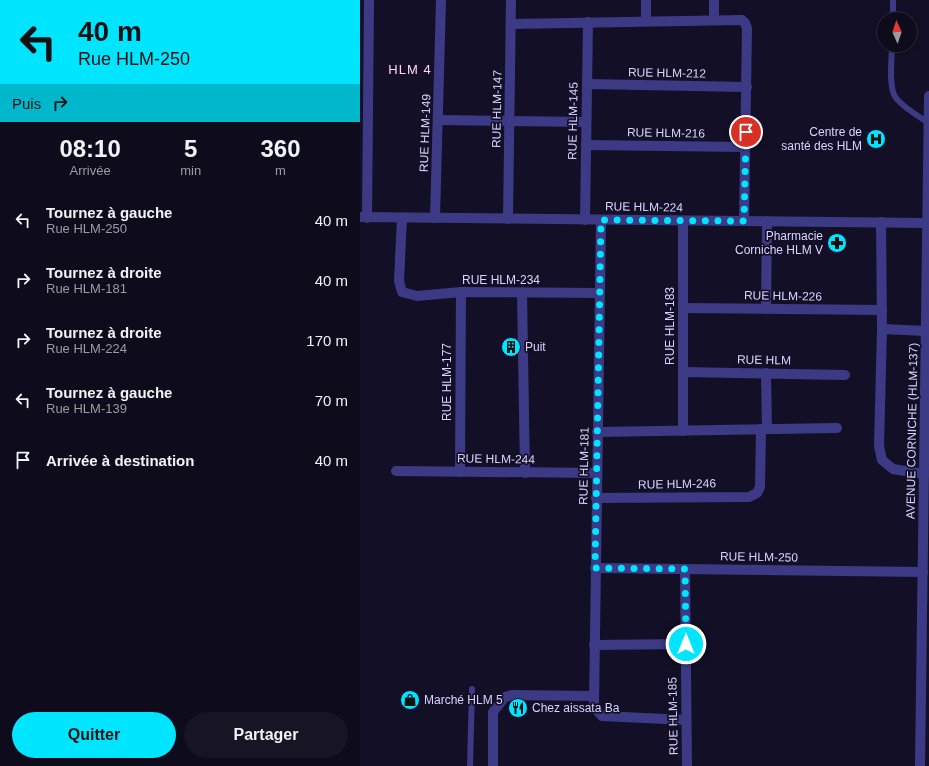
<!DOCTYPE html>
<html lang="fr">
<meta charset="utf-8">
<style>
body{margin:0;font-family:Arial,sans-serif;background:#171425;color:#f1f3f6;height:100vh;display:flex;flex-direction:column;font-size:15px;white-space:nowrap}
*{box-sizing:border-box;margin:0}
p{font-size:13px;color:#9b9ba3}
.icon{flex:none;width:22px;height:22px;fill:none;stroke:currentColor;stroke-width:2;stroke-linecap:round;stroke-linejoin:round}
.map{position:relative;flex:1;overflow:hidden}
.drawer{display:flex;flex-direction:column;background:#0e0b1c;width:360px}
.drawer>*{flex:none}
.hud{background:#00e5ff;color:#111;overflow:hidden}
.needle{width:26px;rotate:357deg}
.fabs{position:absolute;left:517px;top:12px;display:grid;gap:8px}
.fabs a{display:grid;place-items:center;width:40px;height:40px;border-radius:50%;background:#0e0b1c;box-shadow:0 2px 6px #0003,0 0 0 1px #2e2b3b;font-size:20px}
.pin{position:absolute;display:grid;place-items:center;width:34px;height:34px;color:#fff;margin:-17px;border:2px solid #fff;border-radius:50%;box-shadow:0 1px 4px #0007}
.me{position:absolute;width:44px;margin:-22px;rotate:0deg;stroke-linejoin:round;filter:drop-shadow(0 0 3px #0008)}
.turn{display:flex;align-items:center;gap:14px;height:84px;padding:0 12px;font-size:18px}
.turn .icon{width:52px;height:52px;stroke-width:2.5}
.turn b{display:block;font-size:28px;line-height:34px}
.then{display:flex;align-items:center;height:38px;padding:0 12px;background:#0003;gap:8px;font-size:15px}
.eta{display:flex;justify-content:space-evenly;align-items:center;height:68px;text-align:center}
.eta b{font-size:24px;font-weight:800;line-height:28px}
.action{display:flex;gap:8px;margin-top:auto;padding:8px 12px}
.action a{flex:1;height:46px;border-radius:24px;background:#00e5ff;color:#111;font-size:16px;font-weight:800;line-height:46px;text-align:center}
.action a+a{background:#171425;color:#f1f3f6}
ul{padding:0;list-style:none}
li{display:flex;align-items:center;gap:12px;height:60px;padding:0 12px}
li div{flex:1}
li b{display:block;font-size:15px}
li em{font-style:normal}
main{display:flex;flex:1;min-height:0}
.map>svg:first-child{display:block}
</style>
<main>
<section class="drawer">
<div class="hud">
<div class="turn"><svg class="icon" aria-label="left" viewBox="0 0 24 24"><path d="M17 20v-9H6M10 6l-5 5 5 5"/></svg><div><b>40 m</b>Rue HLM-250</div></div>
<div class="then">Puis<svg class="icon" aria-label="right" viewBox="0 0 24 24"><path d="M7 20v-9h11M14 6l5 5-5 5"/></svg></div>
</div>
<div class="eta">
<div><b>08:10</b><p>Arrivée</p></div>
<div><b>5</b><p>min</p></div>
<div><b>360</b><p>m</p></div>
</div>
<ul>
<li><svg class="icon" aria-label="left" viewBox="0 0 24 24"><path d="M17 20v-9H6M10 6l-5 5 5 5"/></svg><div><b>Tournez à gauche</b><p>Rue HLM-250</p></div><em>40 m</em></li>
<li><svg class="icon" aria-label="right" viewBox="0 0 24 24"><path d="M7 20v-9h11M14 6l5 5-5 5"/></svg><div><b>Tournez à droite</b><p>Rue HLM-181</p></div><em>40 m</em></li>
<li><svg class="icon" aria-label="right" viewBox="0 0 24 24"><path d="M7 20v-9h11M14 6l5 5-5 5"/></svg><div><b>Tournez à droite</b><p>Rue HLM-224</p></div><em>170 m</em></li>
<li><svg class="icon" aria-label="left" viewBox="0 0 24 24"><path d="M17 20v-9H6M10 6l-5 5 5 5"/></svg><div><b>Tournez à gauche</b><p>Rue HLM-139</p></div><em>70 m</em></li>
<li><svg class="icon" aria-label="arrive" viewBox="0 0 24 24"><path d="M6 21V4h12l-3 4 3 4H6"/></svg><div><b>Arrivée à destination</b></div><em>40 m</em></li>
</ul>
<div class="action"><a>Quitter</a><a>Partager</a></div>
</section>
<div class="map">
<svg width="569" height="766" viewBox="0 0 569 766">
<rect width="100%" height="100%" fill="#130f26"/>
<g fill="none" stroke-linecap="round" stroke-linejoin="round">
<!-- service -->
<g stroke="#3d3a85" stroke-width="6">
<polyline points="533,19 533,0"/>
<path d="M532 45C532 58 528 88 536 98 544 108 558 116 569 123"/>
<polyline points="110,766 112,689"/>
</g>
<!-- minor -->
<g stroke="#3d3a85" stroke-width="10">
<polyline points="354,0 354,20"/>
<polyline points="286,21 286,0"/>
<polyline points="151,24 382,20 385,23 387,28 384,221"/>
<polyline points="227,84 387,87"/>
<polyline points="78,120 226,122"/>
<polyline points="226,145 385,147"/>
<polyline points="0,217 567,223"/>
<polyline points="7,218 9,0"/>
<polyline points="42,218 39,281 42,292 57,296 101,292 240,293"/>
<polyline points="75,218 81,0"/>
<polyline points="148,219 151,0"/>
<polyline points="225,220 228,22"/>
<polyline points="241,220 234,704 235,708 242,716 326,720"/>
<polyline points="521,222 522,329 519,446 522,460 533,469 564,474"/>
<polyline points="162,293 165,473"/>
<polyline points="323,308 522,310"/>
<polyline points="406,309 407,221"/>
<polyline points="522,329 566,331"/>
<polyline points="323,372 485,375"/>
<polyline points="406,373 407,429"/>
<polyline points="323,431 323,221"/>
<polyline points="237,432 477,428"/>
<polyline points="36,471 237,473"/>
<polyline points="100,472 101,292"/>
<polyline points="236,498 389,497 397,493 400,487 401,429"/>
<polyline points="235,568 563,572"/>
<polyline points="325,569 327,766"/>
<polyline points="234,645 326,644"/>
<polyline points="133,766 133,712 145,697 152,695 233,696"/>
</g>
<!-- tertiary -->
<polyline stroke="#3d3a85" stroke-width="10" points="560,766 569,96"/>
</g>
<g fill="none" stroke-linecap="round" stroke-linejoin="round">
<!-- route -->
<polyline stroke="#00e5ff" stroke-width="7" stroke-dasharray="0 12.6" points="326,644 325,569 235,568 241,220 384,221 386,132"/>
</g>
<!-- icons -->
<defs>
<g id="hospital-disc" transform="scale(1)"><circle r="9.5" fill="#00e5ff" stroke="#130f26"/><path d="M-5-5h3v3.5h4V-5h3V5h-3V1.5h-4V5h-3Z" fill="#111"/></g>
<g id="pharmacy-disc" transform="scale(1)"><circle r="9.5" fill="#00e5ff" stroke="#130f26"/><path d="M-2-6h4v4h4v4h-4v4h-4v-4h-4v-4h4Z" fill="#111"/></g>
<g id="building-disc" transform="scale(1)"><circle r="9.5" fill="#00e5ff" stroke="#130f26"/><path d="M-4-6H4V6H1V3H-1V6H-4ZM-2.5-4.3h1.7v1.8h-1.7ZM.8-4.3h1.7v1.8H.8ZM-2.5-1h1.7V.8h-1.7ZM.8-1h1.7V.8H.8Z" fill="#111"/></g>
<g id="shop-disc" transform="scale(1)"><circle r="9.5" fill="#00e5ff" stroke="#130f26"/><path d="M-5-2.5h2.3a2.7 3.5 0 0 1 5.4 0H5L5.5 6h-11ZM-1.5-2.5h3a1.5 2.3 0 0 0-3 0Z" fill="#111"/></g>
<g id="restaurant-disc" transform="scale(1)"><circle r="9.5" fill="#00e5ff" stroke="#130f26"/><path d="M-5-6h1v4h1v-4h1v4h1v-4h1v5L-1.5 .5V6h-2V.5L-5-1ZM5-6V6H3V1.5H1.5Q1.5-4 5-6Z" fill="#111"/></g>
</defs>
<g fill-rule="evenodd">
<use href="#hospital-disc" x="516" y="139"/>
<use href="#pharmacy-disc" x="477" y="243"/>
<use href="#building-disc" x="151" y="347"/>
<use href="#shop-disc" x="50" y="700"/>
<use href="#restaurant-disc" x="158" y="708"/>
</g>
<g text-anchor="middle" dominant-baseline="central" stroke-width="3.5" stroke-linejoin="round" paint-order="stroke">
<!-- street labels -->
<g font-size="12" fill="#d9d4ff" stroke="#130f26">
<text transform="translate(307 73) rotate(1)">RUE HLM-212</text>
<text transform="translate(137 109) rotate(-89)">RUE HLM-147</text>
<text transform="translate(213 121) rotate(-89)">RUE HLM-145</text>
<text transform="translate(65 133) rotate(-88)">RUE HLM-149</text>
<text transform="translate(306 133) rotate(1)">RUE HLM-216</text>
<text transform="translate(284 207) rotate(1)">RUE HLM-224</text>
<text x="141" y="280">RUE HLM-234</text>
<text transform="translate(423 296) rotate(1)">RUE HLM-226</text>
<text transform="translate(310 326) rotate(-90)">RUE HLM-183</text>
<text transform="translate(404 360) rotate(1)">RUE HLM</text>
<text transform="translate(87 382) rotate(-90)">RUE HLM-177</text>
<text transform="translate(552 431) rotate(-89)">AVENUE CORNICHE (HLM-137)</text>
<text transform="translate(136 459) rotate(1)">RUE HLM-244</text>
<text transform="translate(224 466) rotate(-89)">RUE HLM-181</text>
<text transform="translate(317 484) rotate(-1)">RUE HLM-246</text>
<text transform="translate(399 557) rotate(1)">RUE HLM-250</text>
<text transform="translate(313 716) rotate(-91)">RUE HLM-185</text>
</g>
<!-- poi labels -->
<g font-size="12" fill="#d9d4ff" stroke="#130f26" text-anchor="start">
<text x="502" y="132" text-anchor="end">Centre de<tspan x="502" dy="14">santé des HLM</tspan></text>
<text x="463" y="236" text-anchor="end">Pharmacie<tspan x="463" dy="14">Corniche HLM V</tspan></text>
<text x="165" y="347">Puit</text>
<text x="64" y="700">Marché HLM 5</text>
<text x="172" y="708">Chez aissata Ba</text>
</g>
<!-- neighbourhood labels -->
<g font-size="13" letter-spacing="1" fill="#ffd6f0" stroke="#130f26">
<text x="50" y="69">HLM 4</text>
</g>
</g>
</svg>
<div class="fabs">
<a><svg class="needle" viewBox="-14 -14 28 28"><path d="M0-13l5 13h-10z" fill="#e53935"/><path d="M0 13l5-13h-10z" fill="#9b9ba3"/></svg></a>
</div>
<div class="pin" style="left:386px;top:132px;background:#d93025"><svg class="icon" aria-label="arrive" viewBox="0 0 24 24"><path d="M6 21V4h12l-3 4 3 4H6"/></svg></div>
<svg class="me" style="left:326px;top:644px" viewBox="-20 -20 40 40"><circle r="17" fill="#00e5ff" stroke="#fff" stroke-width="3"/><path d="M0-11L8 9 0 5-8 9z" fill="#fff"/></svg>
</div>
</main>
